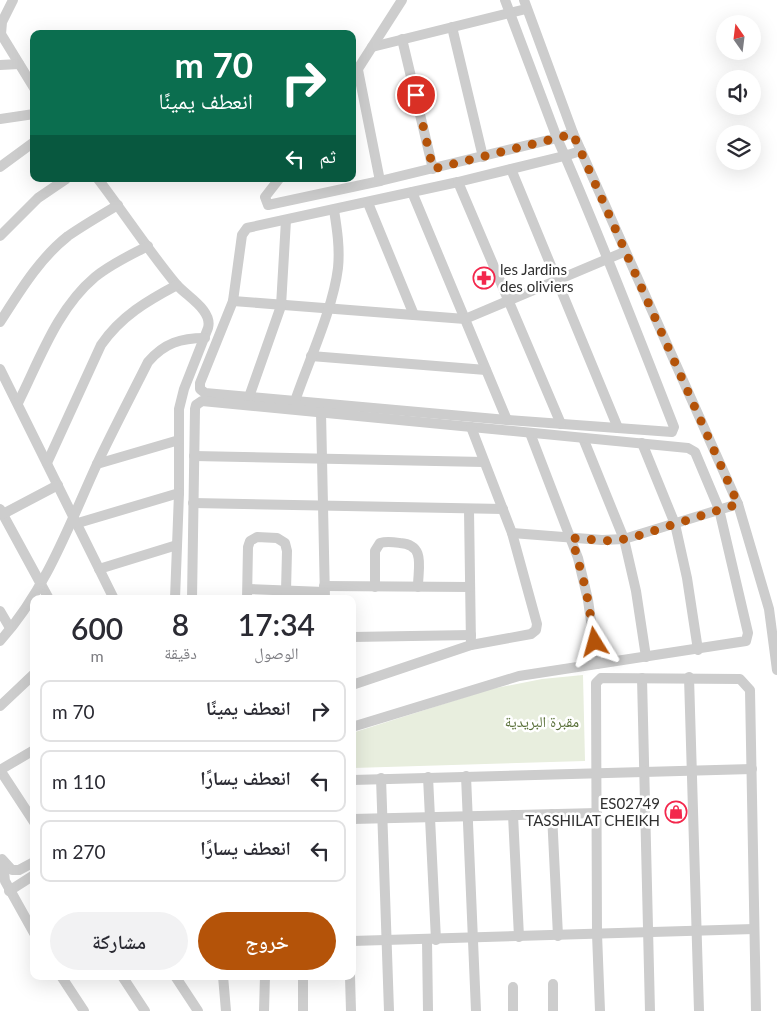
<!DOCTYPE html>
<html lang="ar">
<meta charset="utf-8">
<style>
body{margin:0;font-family:Lato,"Noto Naskh Arabic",sans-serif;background:#f2f2f3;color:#2b2b33;direction:rtl;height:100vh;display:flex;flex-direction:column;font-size:19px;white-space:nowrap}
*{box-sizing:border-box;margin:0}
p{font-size:16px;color:#7c7c81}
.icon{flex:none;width:28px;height:28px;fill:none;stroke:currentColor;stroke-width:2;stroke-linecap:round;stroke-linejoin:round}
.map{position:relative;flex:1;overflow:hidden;direction:ltr}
.drawer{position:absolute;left:30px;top:595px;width:326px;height:385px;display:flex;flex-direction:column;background:#fff;border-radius:10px;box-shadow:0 5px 20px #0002;direction:rtl}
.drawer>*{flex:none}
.banner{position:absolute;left:30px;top:30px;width:326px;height:152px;border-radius:10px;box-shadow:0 5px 20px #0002;direction:rtl;background:#0b6e4f;color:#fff;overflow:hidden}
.needle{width:32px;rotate:346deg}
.buttons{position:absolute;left:716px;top:15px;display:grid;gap:10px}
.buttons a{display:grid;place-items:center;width:45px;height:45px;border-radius:50%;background:#fff;box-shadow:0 5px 20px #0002;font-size:25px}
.pin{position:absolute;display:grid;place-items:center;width:42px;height:42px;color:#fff;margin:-21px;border:2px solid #fff;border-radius:50%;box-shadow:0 1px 5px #0007}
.me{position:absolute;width:55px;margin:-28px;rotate:352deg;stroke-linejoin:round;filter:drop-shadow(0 0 4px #0008)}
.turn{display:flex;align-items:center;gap:18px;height:105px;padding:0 20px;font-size:22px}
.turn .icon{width:65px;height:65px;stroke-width:2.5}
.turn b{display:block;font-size:35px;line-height:42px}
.then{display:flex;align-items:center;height:48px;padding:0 20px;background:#0003;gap:10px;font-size:19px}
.eta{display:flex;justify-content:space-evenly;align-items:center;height:85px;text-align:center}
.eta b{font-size:30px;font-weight:600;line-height:35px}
.action{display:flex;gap:10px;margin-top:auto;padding:10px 20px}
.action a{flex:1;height:58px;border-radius:30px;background:#b45309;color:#fff;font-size:20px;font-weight:600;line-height:58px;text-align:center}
.action a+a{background:#f2f2f3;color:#2b2b33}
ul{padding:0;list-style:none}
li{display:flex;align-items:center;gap:15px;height:62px;margin:0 10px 8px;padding:0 10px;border:2px solid #e1e1e2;border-radius:10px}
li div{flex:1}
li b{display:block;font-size:19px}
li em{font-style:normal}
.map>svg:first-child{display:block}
</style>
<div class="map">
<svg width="777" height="1011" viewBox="0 0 777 1011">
<rect width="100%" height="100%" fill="#fff"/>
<!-- green -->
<polygon fill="#e8eede" points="583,675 585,761 353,768 352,733 491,689 542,679"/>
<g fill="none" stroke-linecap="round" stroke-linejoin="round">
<!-- minor -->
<g stroke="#cdcdcd" stroke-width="10">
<polyline points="13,0 2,22 1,34 34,88"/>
<polyline points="524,0 573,133 738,504 769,609 777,670"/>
<polyline points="452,27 483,157"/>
<polyline points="402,39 433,169"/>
<polyline points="372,47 526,9"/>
<polyline points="0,65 19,64"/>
<polyline points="358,70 380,181"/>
<polyline points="354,75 402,0"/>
<polyline points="0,119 34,114"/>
<path d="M573 133 557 138C599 233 636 330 674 427L672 432 507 420 205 393 200 389V383L233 301 242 235 247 228 458 182 564 156 581 151"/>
<polyline points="0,167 34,142"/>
<polyline points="511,169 618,428"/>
<path d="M98 179C124 213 148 250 176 284 186 296 213 310 208 328L184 389 179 409V493L175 599"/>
<polyline points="279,179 265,197 268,205 380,181 557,138 505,0"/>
<polyline points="458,182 561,424"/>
<polyline points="412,192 507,420"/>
<polyline points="368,203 414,315"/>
<polyline points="0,236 38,198 66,179"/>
<polyline points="233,301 465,319 624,252"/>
<path d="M0 322C20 291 39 259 68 236 84 225 101 215 118 205"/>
<polyline points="311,356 486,370"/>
<polyline points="0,369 114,599"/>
<polyline points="249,397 281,306 286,220"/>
<path d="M295 401C309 360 333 309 338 268 340 248 337 229 334 210"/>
<path d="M18 403C40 359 57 309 95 277 111 264 130 255 148 246"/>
<polyline points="321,412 325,599"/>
<polyline points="530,433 578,558 588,600 597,664"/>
<polyline points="583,438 624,539 636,591 646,657"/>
<polyline points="642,443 675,524 687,578 698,650"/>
<polyline points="194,456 484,462"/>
<path d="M47 463 101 345C121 316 147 301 177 285"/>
<polyline points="97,464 179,440"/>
<polyline points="193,503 503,509"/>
<polyline points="0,509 49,599"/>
<polyline points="469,510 471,645"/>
<polyline points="3,514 58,485"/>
<polyline points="78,523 179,493"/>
<polyline points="512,533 602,540 624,539 738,504"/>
<polyline points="99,569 177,545"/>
<polyline points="324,586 470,587"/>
<path d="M375 587V551L380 543C387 541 393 542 400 543 426 545 418 567 418 587"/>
<polyline points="248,589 324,592"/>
<polyline points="192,599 195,409 196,405 202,401 688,448 695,452 719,509 748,633 746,641 519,676 352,727"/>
<polyline points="247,599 248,547 250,541 257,537 277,538 285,543 287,551 286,591"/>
<polyline points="0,611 10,628"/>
<polyline points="352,637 471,635"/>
<path d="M0 641C46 590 69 525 97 464 113 430 131 396 148 362 164 343 181 338 205 338"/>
<polyline points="689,677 699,1011"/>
<polyline points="642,678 650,1011"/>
<polyline points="352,685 471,645 531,634 536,630 537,624 512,533 471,427"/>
<polyline points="0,706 34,674"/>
<polyline points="0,770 34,822"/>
<polyline points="0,770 34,750"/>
<polyline points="466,776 476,1011"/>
<polyline points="428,777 436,940"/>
<polyline points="381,778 389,1011"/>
<polyline points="352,780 752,769"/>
<polyline points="552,814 558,936"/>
<polyline points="513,815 519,937"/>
<polyline points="352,819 597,813"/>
<polyline points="2,859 12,870 19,870 34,862"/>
<polyline points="3,862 5,881 34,933"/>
<polyline points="9,891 34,875"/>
<polyline points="427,940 428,1011"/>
<polyline points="352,941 754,929"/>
<polyline points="61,976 84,1011"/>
<polyline points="122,976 145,1011"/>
<polyline points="175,976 198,1011"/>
<polyline points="223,976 226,1011"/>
<polyline points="303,976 303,1011"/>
<polyline points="350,976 351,1011"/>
<polyline points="513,987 513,1011"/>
<polyline points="264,1011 265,976"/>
<polyline points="553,1011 553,984"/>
<polyline points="600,1011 597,934 596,683 601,678 740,679 750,690 756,1011"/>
</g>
</g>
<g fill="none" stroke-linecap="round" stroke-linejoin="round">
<!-- route -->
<polyline stroke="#b45309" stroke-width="9" stroke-dasharray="0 16.2" points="416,95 433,169 573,134 738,504 631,538 612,541 572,538 586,590 595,642"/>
</g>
<!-- icons -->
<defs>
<g id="pharmacy-ring" transform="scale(1.125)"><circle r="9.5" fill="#fff" stroke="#f3274c" stroke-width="1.5"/><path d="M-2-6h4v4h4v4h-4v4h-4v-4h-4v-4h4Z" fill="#f3274c"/></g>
<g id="shop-ring" transform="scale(1.125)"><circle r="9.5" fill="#fff" stroke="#f3274c" stroke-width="1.5"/><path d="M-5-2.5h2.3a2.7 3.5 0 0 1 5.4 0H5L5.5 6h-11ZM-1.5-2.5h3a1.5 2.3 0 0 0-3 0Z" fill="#f3274c"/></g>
</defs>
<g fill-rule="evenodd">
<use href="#pharmacy-ring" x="484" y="278"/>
<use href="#shop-ring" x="676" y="812"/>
</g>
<g text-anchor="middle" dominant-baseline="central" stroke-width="5" stroke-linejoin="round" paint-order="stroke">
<!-- poi labels -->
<g font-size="15" fill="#303030" stroke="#fff" text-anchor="start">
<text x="500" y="269">les Jardins<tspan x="500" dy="17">des oliviers</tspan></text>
<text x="660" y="803" text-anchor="end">ES02749<tspan x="660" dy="17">TASSHILAT CHEIKH</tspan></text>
</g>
<!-- park labels -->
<g font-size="15" fill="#597039" stroke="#fff">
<text x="542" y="721">مقبرة البريدية</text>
</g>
</g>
</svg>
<div class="buttons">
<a><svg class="needle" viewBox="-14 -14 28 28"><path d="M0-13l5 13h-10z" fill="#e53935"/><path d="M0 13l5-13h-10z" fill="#7c7c81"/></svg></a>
<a><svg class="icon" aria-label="sound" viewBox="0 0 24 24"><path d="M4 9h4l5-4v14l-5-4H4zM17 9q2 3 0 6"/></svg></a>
<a><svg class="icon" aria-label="layers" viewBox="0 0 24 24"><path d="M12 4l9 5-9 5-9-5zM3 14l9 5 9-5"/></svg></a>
</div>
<div class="pin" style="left:416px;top:95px;background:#d93025"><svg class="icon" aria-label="arrive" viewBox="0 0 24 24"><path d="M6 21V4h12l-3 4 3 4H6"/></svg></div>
<svg class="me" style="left:595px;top:642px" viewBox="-20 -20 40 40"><path d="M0-17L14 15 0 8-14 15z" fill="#b45309" stroke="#fff" stroke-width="4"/></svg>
<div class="banner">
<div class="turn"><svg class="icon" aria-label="right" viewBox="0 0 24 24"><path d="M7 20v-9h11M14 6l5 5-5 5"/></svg><div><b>70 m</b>انعطف يمينًا</div></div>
<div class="then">ثم<svg class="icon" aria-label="left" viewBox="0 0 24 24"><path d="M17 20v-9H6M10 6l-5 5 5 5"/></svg></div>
</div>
<section class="drawer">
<div class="eta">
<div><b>17:34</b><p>الوصول</p></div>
<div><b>8</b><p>دقيقة</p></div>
<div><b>600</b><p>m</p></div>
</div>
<ul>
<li><svg class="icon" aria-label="right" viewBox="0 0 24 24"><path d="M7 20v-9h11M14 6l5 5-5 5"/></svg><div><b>انعطف يمينًا</b></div><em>70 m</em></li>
<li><svg class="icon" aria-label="left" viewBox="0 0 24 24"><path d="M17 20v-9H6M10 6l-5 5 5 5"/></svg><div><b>انعطف يسارًا</b></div><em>110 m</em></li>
<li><svg class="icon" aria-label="left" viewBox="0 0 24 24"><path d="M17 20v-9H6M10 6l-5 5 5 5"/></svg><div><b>انعطف يسارًا</b></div><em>270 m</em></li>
</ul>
<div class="action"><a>خروج</a><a>مشاركة</a></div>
</section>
</div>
